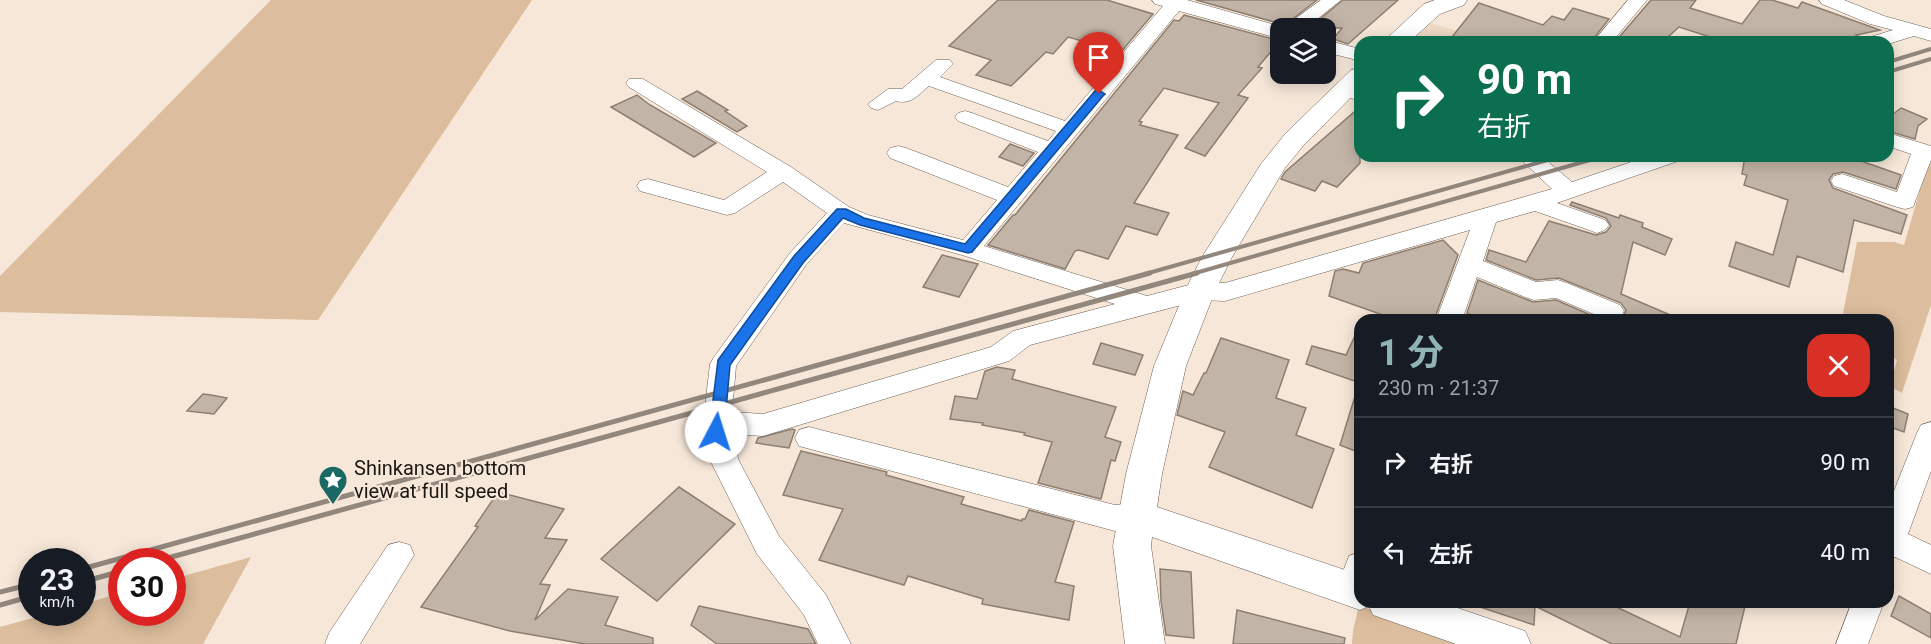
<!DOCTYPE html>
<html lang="ja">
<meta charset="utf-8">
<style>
body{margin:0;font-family:Roboto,"Noto Sans JP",sans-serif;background:#20242c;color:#f1f3f6;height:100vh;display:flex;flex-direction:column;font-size:22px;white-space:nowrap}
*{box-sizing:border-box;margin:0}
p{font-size:20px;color:#9ea1a6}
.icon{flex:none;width:33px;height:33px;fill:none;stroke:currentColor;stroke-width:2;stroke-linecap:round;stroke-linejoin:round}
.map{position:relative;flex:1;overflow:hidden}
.side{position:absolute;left:1354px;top:314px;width:540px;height:294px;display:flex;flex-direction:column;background:#171b24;border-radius:18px;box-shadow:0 3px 15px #0003}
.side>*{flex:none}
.guide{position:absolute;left:1354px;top:36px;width:540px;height:126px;border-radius:18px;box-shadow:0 3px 15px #0003;background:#0b6e4f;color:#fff;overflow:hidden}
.controls{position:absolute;left:1270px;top:18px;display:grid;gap:12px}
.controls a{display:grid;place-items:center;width:66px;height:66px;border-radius:12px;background:#171b24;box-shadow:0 3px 15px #0003;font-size:30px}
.speed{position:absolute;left:18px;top:548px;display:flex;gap:12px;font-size:30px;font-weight:700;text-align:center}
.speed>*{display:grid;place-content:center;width:78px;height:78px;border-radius:50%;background:#171b24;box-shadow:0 3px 15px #0003;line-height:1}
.speed small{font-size:15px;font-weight:400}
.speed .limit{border:9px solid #d22;background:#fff;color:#111}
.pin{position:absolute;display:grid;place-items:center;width:51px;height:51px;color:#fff;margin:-62px -26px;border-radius:50% 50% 50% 0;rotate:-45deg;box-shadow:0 0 6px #0007}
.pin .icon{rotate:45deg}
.me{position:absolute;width:66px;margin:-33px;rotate:5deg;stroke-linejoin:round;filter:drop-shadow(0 0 4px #0008)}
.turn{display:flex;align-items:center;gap:21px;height:126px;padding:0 24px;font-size:27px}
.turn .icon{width:78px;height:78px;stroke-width:2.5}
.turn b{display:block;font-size:42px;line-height:51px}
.round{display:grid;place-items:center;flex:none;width:63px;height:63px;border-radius:18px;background:#20242c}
.head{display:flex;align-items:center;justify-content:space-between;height:102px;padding:0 24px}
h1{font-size:36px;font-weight:700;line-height:45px;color:#90b4b4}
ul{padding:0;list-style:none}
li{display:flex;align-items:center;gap:18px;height:90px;padding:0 24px;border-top:2px solid #363941}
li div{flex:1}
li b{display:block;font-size:22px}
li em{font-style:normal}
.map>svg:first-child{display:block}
</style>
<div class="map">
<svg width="1931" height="644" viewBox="0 0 1931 644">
<rect width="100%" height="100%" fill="#f6e7d8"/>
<!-- built -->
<polygon fill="#eedac5" points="1428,22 1489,42 1404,42"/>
<!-- green -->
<g fill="#dcbd9d">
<polygon points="271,0 532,0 318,320 0,312 0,276"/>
<polygon points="1928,163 1931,163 1931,305 1902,393 1890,387 1897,360 1889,355 1888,320 1842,319 1857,242 1894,242 1904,245"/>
<polygon points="251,557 203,644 0,644 0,627 54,612 82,612 83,604 121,593 122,612 172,612 173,579"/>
<polygon points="1359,605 1453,642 1453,644 1352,644 1353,631"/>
</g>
<!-- building -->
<g fill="#c2b4a6" stroke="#8c7f71" stroke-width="1.5">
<polygon points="998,0 1107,0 1153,14 1121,52 1068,37 1053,54 1046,52 1011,86 976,75 991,60 949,46"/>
<polygon points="1196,0 1317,0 1285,25"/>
<polygon points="1343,0 1398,0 1348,44 1333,39 1342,28 1309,28"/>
<polygon points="1651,0 1696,0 1690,8 1742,24 1760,0 1772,0 1798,8 1802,2 1880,30 1856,35 1864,39 1863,42 1726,42 1679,27 1668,37 1670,42 1615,42"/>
<polygon points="1479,3 1543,25 1552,16 1564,20 1573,8 1609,19 1591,42 1448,42"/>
<polygon points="1184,15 1280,41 1258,67 1262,68 1238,95 1248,98 1205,156 1185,148 1219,103 1164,88 1139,121 1142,122 1140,125 1178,135 1134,203 1169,213 1157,235 1126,226 1108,259 1079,250 1075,251 1065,269 988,245 1013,215 1015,215 1174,20 1179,21"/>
<polygon points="697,91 728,110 725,111 747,126 737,132 682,99"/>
<polygon points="637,95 650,105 716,143 694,157 611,107"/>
<polygon points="1360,107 1360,163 1337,187 1322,181 1315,191 1281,179 1285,172"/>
<polygon points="1901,108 1927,119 1918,126 1915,139 1888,131 1888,118"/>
<polygon points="1010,144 1034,153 1023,166 999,157"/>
<polygon points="1745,156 1847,156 1901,175 1896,189 1843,172 1833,174 1829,180 1833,188 1907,215 1901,234 1854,220 1843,272 1797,256 1789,287 1729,266 1736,242 1773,255 1788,200 1744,185 1747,175 1742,174"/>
<polygon points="1572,202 1619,218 1620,215 1643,223 1642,227 1672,239 1665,255 1633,242 1621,294 1682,320 1622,320 1626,310 1621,303 1559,278 1536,280 1486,260 1489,250 1526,262 1549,221 1596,235 1606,232 1611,226 1606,218 1570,205"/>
<polygon points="1443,240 1458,255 1434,320 1397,320 1329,296 1335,271 1343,269 1359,273 1363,263"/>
<polygon points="942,255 978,264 959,297 923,287"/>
<polygon points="1478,280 1533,302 1556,300 1593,316 1592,320 1482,320 1467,313"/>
<polygon points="1360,325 1360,383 1306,364 1312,346 1346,355"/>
<polygon points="1221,338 1289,360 1276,398 1306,408 1296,435 1334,449 1312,508 1209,467 1225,432 1177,415 1183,391 1193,395 1204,373 1206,373"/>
<polygon points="1101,343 1143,355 1135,375 1093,364"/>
<polygon points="997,367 1015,370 1012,379 1116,407 1105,437 1121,442 1115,461 1111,460 1101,499 1038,483 1052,442 1024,435 1025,433 982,425 983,423 950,419 955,396 977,399 985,371"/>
<polygon points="1356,393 1360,393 1360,453 1340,445"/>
<polygon points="203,394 211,395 227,398 214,414 187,411"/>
<polygon points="1888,406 1908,414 1904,432 1888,426"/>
<polygon points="792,429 795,430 789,448 756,443 758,438"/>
<polygon points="801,451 887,472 886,475 964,497 961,504 1022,521 1022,519 1025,519 1029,510 1074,522 1055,582 1074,586 1069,620 982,604 983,599 908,576 904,585 819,560 843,509 783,495"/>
<polygon points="679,487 735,524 657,601 601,559"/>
<polygon points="498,492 564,509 545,538 567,540 540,584 550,585 535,620 568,589 618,597 605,625 653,638 653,644 585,644 510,631 421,607 478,527 475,526"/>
<polygon points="1160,569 1191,572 1194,638 1166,635 1161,601"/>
<polygon points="1899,596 1931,614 1931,638 1891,616"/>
<polygon points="1475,602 1606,602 1680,637 1690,602 1746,602 1736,644 1612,644 1535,606 1534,625 1474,605"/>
<polygon points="699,606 808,629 816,644 717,644 691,625"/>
<polygon points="1237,610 1345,638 1344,644 1233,644"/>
</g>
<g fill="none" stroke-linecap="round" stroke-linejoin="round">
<!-- minor casing -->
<g stroke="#6b5f52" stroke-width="1">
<g id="minor">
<path d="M1152 0H1187L1286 28H1281V39L1179 11 984 246 1147 296 1200 282 1225 283 1552 189 1517 156H1541L1572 182 1649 156H1681L1678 161 1557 203 1605 220 1609 225 1605 230 1597 233 1589 230 1535 211 1496 222 1483 261 1536 282 1558 280 1567 283 1620 305 1624 311 1619 320H1594L1596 315 1556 298 1534 300 1525 297 1477 277 1462 320H1436L1470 230 1225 301 1200 300 1030 345 1009 361 763 436 731 434 739 461 779 536 826 595 851 644H818L804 615 757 554 711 462 702 432 710 364 714 357 790 253 827 213 783 182 735 213 727 215 640 191 637 186 640 181 648 179 724 200 767 172 629 87 626 83 629 79H643L791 167 849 207 868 215 963 240 997 200 890 158 887 153 890 148 898 146 906 148 1008 187 1038 152 958 121 955 117 958 113 965 111 972 113 1048 141 1056 131 929 86C918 95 911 105 896 101L878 110 871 108 868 104 888 89H902L936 60H950L953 64 940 77 1065 121 1163 6 1155 4ZM844 223 962 255 1115 304 1013 331 991 347 763 414 732 412 736 366 806 265Z"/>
<polygon points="1321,0 1341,0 1306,28 1286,28 1288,24"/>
<polygon points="1628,0 1647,0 1612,42 1593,42"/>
<polygon points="1819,0 1844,0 1884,16 1931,29 1931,41 1914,36 1888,44 1865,42 1867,38 1893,30 1870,24 1822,4"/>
<polygon points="1326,40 1360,49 1360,61 1326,52"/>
<polygon points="1345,84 1360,89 1360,101 1338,94 1335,90 1338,86"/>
<polygon points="1888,133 1931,146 1931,160 1913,207 1905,209 1897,207 1834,186 1831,181 1834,176 1842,174 1897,192 1911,154 1888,146"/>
<polygon points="1931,422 1931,471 1908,534 1931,545 1931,574 1895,557 1888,559 1888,506 1917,433 1921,425"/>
<polygon points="809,427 1115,505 1136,503 1147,507 1151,516 1147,525 1115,531 799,446 795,438 799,430"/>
<polygon points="399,542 410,545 414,555 360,644 325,644 329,633 388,545"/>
<polygon points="1360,552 1360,601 1352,604 1341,600 1336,590 1349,556"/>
<polygon points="1852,602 1884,602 1868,644 1836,644"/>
</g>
</g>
<!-- tertiary casing -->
<g stroke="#6b5f52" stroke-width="1">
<g id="tertiary">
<polygon points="1435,0 1467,0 1464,5 1440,14 1409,42 1383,42 1424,4"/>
<polygon points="1360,68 1360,88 1303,146 1285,168 1232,257 1215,291 1186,366 1162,474 1157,507 1360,575 1360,602 1440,602 1525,631 1531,644 1456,644 1373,615 1369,606 1360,610 1152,537 1151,546 1165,644 1125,644 1113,546 1126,474 1154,366 1185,291 1202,257 1261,164 1285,134 1351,70"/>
</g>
</g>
<!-- minor -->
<use href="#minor" fill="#fff" fill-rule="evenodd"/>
<!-- tertiary -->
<use href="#tertiary" fill="#fff" fill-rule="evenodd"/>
<!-- rail-far1 -->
<g stroke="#92877d" stroke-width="4">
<polyline points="1888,62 1931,49"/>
<polyline points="1888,72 1931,59"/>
<polyline points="1145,274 1562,156"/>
<polyline points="1192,274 1604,156"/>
</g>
<!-- rail -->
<g stroke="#92877d" stroke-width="5">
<polyline points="157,561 1197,273"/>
<polyline points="82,569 1150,273"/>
<polyline points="82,582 122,571"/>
<polyline points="0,592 32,584"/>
<polyline points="0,605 32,596"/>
</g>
</g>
<!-- route -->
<polygon fill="#1a73e8" stroke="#114b97" stroke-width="1.5" points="1099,90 1105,94 1103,96 972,252 968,253 860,225 843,218 803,263 730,365 724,432 722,436 711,436 709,432 718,360 794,256 837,209 846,209 864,218 965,244 1095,91"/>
<!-- icons -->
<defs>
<g id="sight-pin" transform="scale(1.5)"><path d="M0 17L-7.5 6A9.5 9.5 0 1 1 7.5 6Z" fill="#1a6764" stroke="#f6e7d8"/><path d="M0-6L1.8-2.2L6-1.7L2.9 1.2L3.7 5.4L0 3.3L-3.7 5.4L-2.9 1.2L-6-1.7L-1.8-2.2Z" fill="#fff"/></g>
</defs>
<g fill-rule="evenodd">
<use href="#sight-pin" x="333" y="480"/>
</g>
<g text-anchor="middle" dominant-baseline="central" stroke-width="4.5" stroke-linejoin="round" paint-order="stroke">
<!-- poi labels -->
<g font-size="20" fill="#1c1712" stroke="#f6e7d8" text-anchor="start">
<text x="354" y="468">Shinkansen bottom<tspan x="354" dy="23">view at full speed</tspan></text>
</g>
</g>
</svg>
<div class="controls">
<a><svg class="icon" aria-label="layers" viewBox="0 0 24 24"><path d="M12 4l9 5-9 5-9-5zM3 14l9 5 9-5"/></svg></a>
</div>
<div class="speed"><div>23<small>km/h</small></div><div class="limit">30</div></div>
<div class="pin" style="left:1099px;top:94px;background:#d93025"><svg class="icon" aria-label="arrive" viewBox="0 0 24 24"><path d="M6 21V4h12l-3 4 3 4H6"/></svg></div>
<svg class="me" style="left:716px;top:432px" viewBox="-20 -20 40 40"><circle r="19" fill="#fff"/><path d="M0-13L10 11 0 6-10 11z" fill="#1a73e8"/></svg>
<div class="guide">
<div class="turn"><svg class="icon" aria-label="right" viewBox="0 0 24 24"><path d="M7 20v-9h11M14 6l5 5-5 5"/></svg><div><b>90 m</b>右折</div></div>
</div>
<section class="side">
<div class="head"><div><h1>1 分</h1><p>230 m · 21:37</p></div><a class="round" style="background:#d93025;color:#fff"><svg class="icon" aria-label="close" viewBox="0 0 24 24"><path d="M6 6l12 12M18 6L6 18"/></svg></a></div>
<ul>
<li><svg class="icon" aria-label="right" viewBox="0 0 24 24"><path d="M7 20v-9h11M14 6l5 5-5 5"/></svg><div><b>右折</b></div><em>90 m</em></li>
<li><svg class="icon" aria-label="left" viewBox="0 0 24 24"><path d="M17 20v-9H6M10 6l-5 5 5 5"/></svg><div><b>左折</b></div><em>40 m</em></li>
</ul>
</section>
</div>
